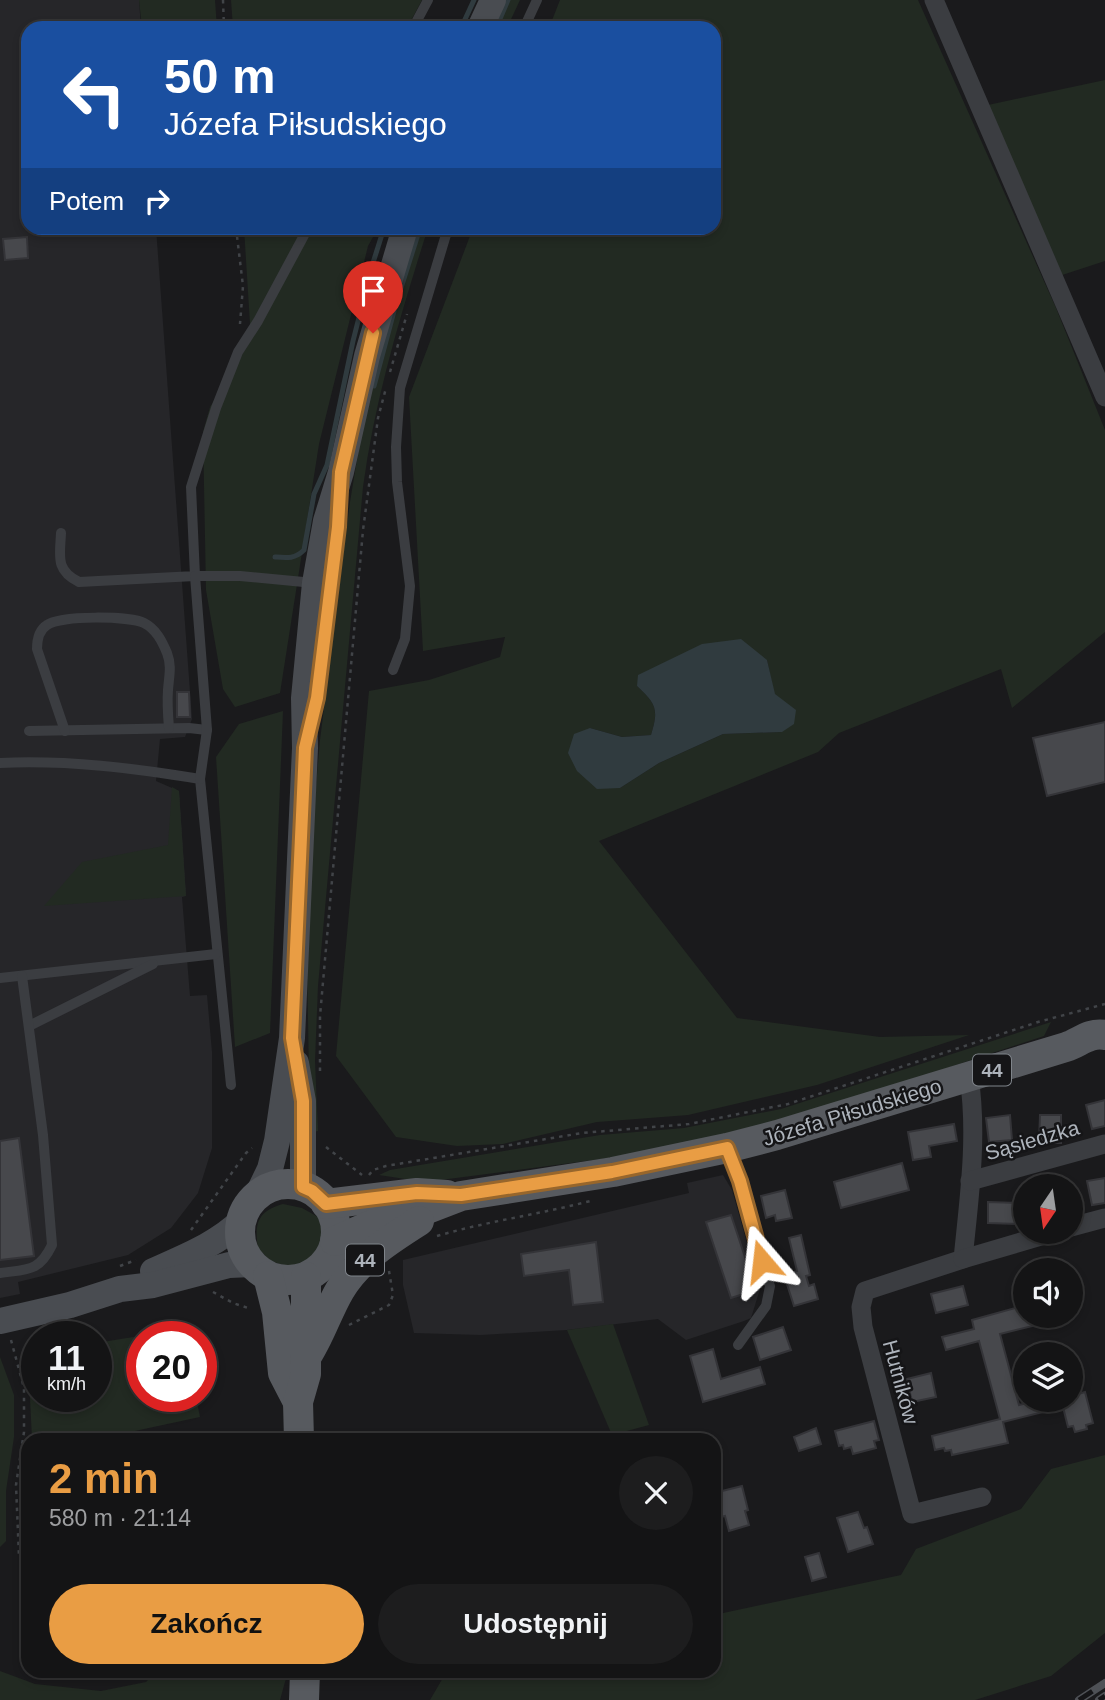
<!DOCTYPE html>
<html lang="pl">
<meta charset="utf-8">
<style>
body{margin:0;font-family:Helvetica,sans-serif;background:#1d1d1e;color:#f1f3f6;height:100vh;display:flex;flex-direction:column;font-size:26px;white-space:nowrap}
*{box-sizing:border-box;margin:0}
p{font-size:23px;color:#9d9ea0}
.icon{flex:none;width:38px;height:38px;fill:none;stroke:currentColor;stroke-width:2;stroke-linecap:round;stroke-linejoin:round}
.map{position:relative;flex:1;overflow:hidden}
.sheet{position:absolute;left:21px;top:1433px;width:700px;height:245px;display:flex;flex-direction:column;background:#141415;border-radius:21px;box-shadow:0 4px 10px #0003,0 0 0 2px #333334}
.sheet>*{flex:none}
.top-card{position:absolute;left:21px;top:21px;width:700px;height:214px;border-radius:21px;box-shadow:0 4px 10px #0003,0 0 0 2px #333334;background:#1a4fa0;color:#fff;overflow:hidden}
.needle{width:46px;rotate:193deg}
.controls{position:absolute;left:1013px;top:1174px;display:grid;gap:14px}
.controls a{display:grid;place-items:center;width:70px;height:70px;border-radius:50%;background:#141415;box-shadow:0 4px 10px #0003,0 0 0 2px #333334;font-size:35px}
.speed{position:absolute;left:21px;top:1321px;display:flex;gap:14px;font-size:35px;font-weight:700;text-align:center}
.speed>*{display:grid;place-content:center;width:91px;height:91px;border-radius:50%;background:#141415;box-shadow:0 4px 10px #0003,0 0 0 2px #333334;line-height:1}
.speed small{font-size:18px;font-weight:400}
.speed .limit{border:10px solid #d22;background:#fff;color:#111}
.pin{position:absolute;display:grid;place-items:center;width:60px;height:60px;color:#fff;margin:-72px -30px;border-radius:50% 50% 50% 0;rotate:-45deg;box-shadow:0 0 7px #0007}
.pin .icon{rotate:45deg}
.me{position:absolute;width:77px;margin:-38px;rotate:343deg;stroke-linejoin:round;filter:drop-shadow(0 0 5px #0008)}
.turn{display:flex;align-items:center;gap:24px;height:147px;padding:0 28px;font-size:32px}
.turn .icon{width:91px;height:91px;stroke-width:2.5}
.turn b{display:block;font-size:49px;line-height:60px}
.then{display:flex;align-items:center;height:66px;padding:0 28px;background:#0003;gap:14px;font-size:26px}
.round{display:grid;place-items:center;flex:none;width:74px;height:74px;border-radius:37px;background:#1d1d1e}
.headline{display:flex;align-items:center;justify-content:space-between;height:119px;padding:0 28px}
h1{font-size:42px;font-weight:600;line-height:52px;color:#e99d44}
.primary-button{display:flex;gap:14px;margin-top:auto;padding:14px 28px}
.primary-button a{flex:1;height:80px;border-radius:42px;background:#e99d44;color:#111;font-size:28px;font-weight:600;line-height:80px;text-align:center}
.primary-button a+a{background:#1d1d1e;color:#f1f3f6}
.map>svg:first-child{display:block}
</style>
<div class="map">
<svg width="1105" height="1700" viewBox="0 0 1105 1700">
<rect width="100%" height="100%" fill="#1a1a1c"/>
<!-- built -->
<g fill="#262629">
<polygon points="0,0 139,0 141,28 28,28 28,228 156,228 192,719 185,737 160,739 156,781 179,791 186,896 182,897 190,996 207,995 212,1052 212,1148 198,1193 171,1228 128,1255 18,1282 20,1294 0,1298"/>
<polygon points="723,1175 732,1190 760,1289 751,1318 744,1321 686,1340 658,1319 567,1330 481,1335 414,1333 403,1285 403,1260 689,1193 687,1183"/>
</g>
<!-- green -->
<g fill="#222a22" fill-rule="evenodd">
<polygon points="139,0 215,0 217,28 142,28"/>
<polygon points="231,0 422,0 407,28 233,28"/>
<polygon points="505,0 520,0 507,28 493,28"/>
<path d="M560 0H918L1056 308 1105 430V632L1012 708 1001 669 839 733 818 752 599 841 737 1018 880 1037 969 1035 817 1085 688 1115 597 1122 503 1144 457 1146 396 1137 336 1056 369 691 429 680 500 657 505 637 423 651 409 397 473 228H714V28H549ZM767 660 782 732 723 734 659 763 620 788 590 728 622 737 651 735C659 709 656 704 637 686Z"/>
<polygon points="1105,80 1105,261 1056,277 988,105"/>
<polygon points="244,228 378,228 368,246 319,444 280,693 235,707 223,689 206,590 203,432 210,407 251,340"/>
<path d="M418 228H428C401 313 375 398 363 487L318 986 315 1061 318 1131 310 1133 307 962 313 822 320 740 350 502 368 393Z"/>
<polygon points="283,711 270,1033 235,1047 216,757 239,724"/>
<polygon points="172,787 179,791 186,896 44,906 82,862 168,845"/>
<polygon points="1051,1022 1044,1036 950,1067 863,1101 670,1150 425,1182 379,1175 390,1170 600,1135 684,1128 781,1109"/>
<path d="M283 1204 302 1208 327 1222C330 1254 300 1277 270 1260 266 1257 262 1252 258 1248 254 1223 258 1211 283 1204Z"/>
<polygon points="613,1324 649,1425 612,1435 567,1330"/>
<polygon points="183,1329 185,1337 142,1337 142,1396 196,1397 200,1417 93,1440 32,1440 28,1355 37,1354 37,1396 96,1396 96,1343"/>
<polygon points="0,1357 14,1395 14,1437 6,1491 6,1541 0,1547"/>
<polygon points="1105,1455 1105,1633 1051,1676 975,1700 430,1700 447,1671 714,1671 714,1615 901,1575 916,1549 1021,1509 1051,1469"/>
<polygon points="0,1671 35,1684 101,1691 146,1682 157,1671 288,1671 280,1700 0,1700"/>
</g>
<!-- water -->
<path fill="#303b3f" d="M741 639 767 660 775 694 796 710 794 724 782 732 723 734 659 763 620 788 597 789 577 771 568 753 574 734 590 728 622 737 651 735C659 709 656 704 637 686L638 675 702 644Z"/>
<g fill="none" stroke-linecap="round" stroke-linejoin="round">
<!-- stream -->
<g stroke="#303b3f" stroke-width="5">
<polyline points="461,28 474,0"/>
<polyline points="496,28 508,0"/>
<polyline points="400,291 420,228"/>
<polyline points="374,386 394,311"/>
<path d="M275 557C287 558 295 559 304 550L314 494 327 465 353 341 372 266 384 228"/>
</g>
</g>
<!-- building -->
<g fill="#47484c" stroke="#343438" stroke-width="2">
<polygon points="27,237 28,258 5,260 3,239"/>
<polygon points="177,692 189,692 190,717 177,717"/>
<polygon points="1105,722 1105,782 1047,796 1033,738"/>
<polygon points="1105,1100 1105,1126 1092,1129 1086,1105"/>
<polygon points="1010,1115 1012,1140 989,1142 986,1118"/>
<polygon points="1040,1115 1061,1115 1061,1143 1039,1143"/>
<polygon points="954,1124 957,1141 929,1146 931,1157 913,1160 908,1132"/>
<polygon points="19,1138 34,1256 0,1260 0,1141"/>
<polygon points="902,1163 909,1190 841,1208 834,1182"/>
<polygon points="1105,1178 1105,1203 1092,1205 1087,1181"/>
<polygon points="785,1190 792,1218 776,1221 775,1215 766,1218 761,1196"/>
<polygon points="988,1202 1021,1203 1020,1224 988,1223"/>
<polygon points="731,1215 756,1290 731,1298 706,1222"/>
<polygon points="801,1235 810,1275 806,1276 809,1286 814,1284 818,1299 794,1306 784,1275 797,1271 789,1238"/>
<polygon points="596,1242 603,1302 573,1305 569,1270 524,1276 521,1254"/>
<polygon points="963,1286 968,1305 936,1313 931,1294"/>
<polygon points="1026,1305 1026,1316 1053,1316 1053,1321 1000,1334 1019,1405 1039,1400 1071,1400 1071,1396 1085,1392 1093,1423 1086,1425 1087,1429 1075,1432 1073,1426 1068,1427 1063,1407 1003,1422 1008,1443 952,1455 951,1450 945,1451 944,1448 935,1450 932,1436 1000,1419 979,1341 946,1350 942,1337 974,1329 972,1320"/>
<polygon points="783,1327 791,1350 760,1360 753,1337"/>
<polygon points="713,1349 721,1379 760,1367 765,1384 703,1402 690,1356"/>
<polygon points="931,1373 936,1397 912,1402 907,1379"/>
<polygon points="874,1421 879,1440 874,1441 876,1448 853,1454 851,1447 844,1449 843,1445 839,1446 835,1431"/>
<polygon points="816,1428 821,1444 799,1451 794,1437"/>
<polygon points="742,1486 748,1510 745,1511 749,1525 729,1531 725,1516 721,1517 714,1493"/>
<polygon points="858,1512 864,1528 867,1527 873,1544 848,1552 837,1518"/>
<polygon points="819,1553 826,1577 812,1581 805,1557"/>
</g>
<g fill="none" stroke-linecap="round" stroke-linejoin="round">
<!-- path -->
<g stroke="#414448" stroke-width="2.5" stroke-dasharray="3.5 5" stroke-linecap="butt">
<polyline points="223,0 224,28"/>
<polyline points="236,228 243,286 240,324"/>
<polyline points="390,372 407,314"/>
<polyline points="320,1071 320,1016 363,530 378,418 386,388"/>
<polyline points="326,1147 362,1175"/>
<polyline points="369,1175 373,1170 386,1166 582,1133 689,1124 788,1104 1038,1022 1105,1004"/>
<polyline points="191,1230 246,1153 252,1148"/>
<path d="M437 1236C488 1221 542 1214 594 1200"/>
<polyline points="120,1266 136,1260"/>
<polyline points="213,1292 233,1303 251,1309"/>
<polyline points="349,1325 389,1305 393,1295 389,1271"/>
<polyline points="11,1340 24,1388 24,1432 16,1485 19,1557 28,1564"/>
</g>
<!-- lane -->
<g stroke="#3b3d41" stroke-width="10">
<polyline points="413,28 428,0"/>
<polyline points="524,28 537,0"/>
<path d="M61 533C60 556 55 570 79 582L195 576 191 487 216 408 238 352 258 321 308 228"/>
<polyline points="393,670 405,639 410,586 397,482 396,447 400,388 448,228"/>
<polyline points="29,731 189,728 207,730"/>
<path d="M65 731 37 649C37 640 39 630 47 625 60 615 130 616 144 623 156 629 162 641 167 653 172 666 169 676 168 690 167 703 168 716 169 728"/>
<path d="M0 763C68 760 134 768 200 779L231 1085"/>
<polyline points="200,779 207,730 195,576 240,576 314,583"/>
<polyline points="0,978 216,954"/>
<polyline points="29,1026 153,964"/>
<polyline points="729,1152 740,1181 753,1235 770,1286 766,1306 738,1345"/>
<path d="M0 1273C28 1269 39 1272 52 1245L43 1135 22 976"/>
</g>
<!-- street -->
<g stroke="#3b3d41" stroke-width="19">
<polyline points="934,0 1105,397"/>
<path d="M969 1077C978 1136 969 1199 963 1259L865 1291 861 1307 863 1327 912 1514 982 1497"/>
<polyline points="970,1181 1105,1144"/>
<polyline points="1071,1227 1105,1218"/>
<polyline points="963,1259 1055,1232"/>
</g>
<!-- secondary -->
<g stroke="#494c51" stroke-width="26">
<polyline points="480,28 493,0"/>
<polyline points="296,1063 303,1101 303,1187"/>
<polyline points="257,1196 270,1169 277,1141 292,1038 305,748 304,698 315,583 326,521 341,472 367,356 405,228"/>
<path d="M153 1271C184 1257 218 1244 242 1220"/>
<polyline points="0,1321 70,1305 120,1289 153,1285 229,1265 252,1264"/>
</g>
<!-- primary -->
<g stroke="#575a5f" stroke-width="30">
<circle cx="288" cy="1232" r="48"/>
<polyline points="326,1204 417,1193 447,1195"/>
<path d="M335 1241 374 1224 409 1216 461 1196 613 1172 727 1148 777 1135 1066 1047C1079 1043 1089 1032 1105 1035"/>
<polyline points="268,1276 277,1312 283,1373 298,1402"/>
<path d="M305 1359C320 1337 327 1312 340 1290 359 1259 389 1240 419 1221"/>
<polyline points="299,1440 298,1402 306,1374 306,1277"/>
<polyline points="304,1700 305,1671"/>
</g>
<!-- rail casing -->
<g stroke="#4e5156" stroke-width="8">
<g id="rail">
<polyline points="1079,1700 1105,1683"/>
<polyline points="1099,1700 1105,1696"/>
</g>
</g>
<!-- rail -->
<use href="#rail" stroke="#151517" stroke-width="5" stroke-dasharray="16" stroke-linecap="butt"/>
</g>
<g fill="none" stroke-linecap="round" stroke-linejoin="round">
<!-- route casing -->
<g stroke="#97662c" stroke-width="18">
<polyline id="route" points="373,333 341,472 338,527 317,698 305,748 292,1038 303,1101 303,1187 312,1191 326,1204 417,1193 461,1195 612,1172 727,1148 740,1181 762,1261"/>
</g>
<!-- route -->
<use href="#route" stroke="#e99d44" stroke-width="12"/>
</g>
<g text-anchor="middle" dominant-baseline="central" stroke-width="5" stroke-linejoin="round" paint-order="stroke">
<!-- shield labels -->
<g fill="#151517" stroke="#7f848a" stroke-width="2">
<rect x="973" y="1054.5" width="38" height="31" rx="5"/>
<rect x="346" y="1244.5" width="38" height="31" rx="5"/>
</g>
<g font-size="19" font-weight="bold" fill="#adb3bb">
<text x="992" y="1070">44</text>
<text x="365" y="1260">44</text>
</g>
<!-- street labels -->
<g font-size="21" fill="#adb3bb" stroke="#151517">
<text transform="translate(852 1112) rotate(-17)">Józefa Piłsudskiego</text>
<text transform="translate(1032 1140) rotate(-16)">Sąsiedzka</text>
<text transform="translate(901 1382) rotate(75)">Hutników</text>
</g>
</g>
</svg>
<div class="controls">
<a><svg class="needle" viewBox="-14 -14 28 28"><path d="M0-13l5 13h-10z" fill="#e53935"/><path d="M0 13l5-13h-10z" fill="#9d9ea0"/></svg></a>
<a><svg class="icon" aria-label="sound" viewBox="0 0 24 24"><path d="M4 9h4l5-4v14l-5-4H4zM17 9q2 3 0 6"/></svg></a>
<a><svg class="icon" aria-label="layers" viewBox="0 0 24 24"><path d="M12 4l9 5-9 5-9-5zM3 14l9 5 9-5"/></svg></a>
</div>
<div class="speed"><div>11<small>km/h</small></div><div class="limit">20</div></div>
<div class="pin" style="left:373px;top:333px;background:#d93025"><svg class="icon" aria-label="arrive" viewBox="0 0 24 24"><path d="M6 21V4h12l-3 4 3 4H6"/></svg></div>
<svg class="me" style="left:762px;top:1261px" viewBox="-20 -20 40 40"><path d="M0-17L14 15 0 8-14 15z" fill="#e99d44" stroke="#fff" stroke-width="4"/></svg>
<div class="top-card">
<div class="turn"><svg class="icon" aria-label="left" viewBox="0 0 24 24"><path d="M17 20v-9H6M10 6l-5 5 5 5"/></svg><div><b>50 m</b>Józefa Piłsudskiego</div></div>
<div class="then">Potem<svg class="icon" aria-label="right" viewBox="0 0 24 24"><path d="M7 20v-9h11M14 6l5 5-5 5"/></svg></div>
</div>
<section class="sheet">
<div class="headline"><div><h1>2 min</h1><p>580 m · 21:14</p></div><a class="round"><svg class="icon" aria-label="close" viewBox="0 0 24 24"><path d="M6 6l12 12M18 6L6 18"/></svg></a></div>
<div class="primary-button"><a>Zakończ</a><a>Udostępnij</a></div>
</section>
</div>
